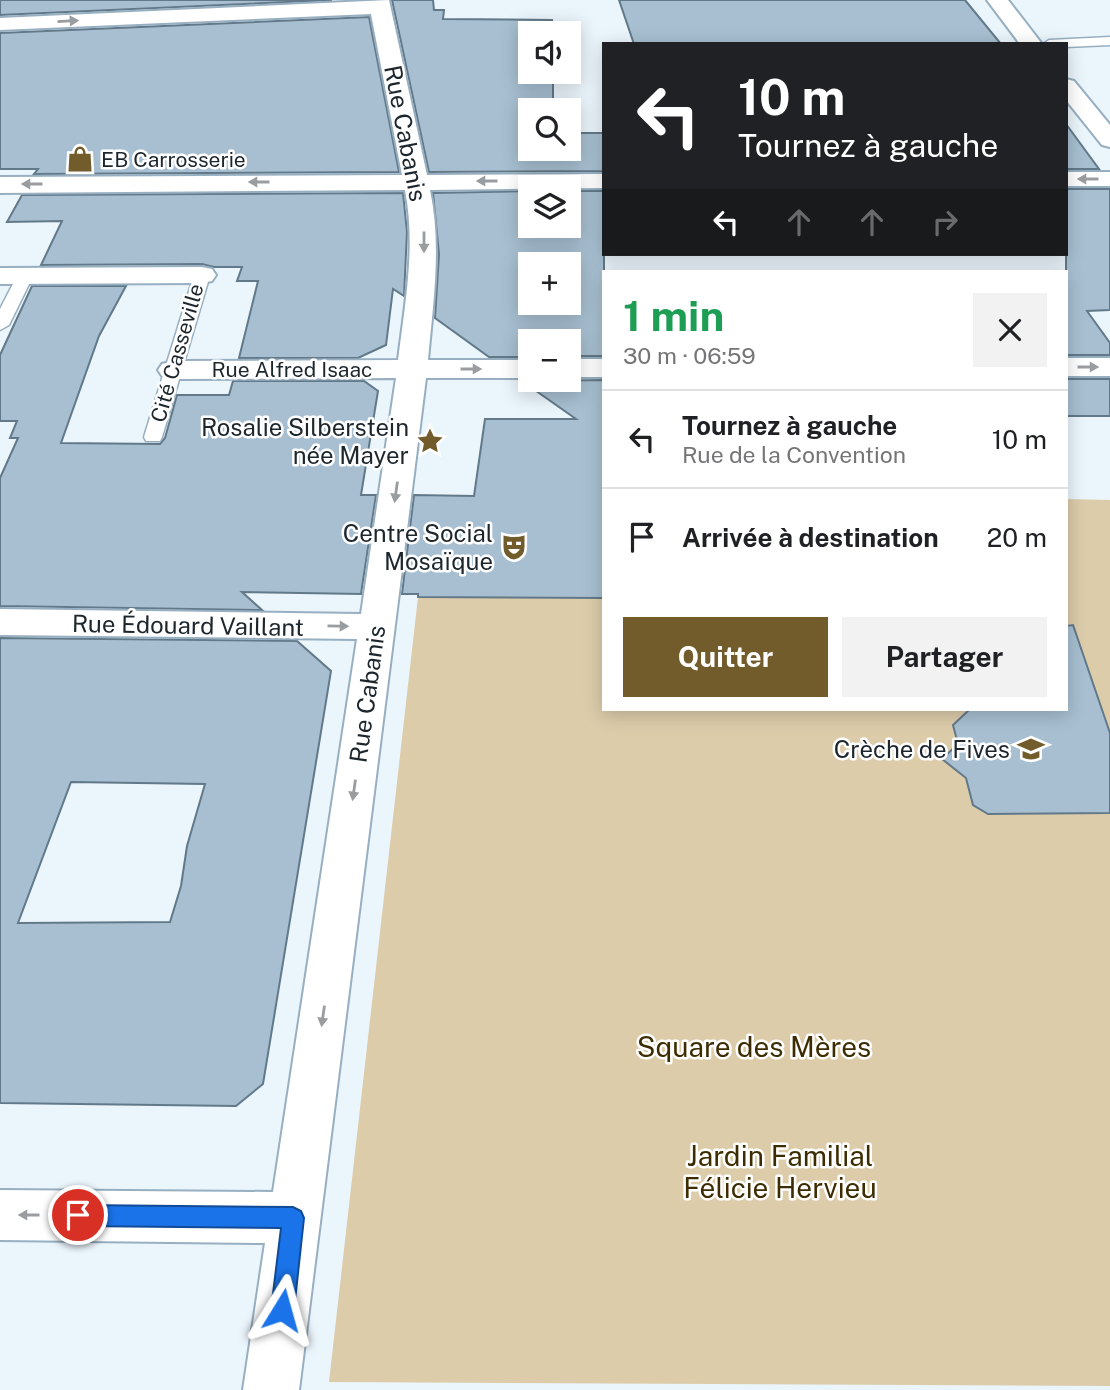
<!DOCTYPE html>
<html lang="fr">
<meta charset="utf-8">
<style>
body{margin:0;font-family:"Public Sans",sans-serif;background:#f2f2f2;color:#202124;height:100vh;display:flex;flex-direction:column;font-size:26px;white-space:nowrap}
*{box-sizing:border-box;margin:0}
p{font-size:23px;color:#757577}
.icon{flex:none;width:38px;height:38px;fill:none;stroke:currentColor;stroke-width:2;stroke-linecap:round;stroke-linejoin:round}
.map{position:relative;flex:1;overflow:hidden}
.drawer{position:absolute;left:602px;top:270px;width:466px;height:441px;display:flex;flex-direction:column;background:#fff;border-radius:0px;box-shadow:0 4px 18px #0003}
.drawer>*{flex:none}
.hud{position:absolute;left:602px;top:42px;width:466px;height:214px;border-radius:0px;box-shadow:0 4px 18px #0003;background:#202124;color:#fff;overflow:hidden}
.tools{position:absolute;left:518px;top:21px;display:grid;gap:14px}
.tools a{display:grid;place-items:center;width:63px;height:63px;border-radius:0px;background:#fff;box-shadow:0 4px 18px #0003;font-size:35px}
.pin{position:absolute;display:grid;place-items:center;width:60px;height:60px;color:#fff;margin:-30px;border:4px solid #fff;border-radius:50%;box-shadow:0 2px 7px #0007}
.me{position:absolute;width:77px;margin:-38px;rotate:8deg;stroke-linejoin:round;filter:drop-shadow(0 0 5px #0008)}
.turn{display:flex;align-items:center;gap:24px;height:147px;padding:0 21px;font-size:32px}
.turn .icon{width:91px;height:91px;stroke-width:2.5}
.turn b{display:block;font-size:49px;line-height:60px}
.lanes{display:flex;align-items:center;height:66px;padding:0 21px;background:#0003;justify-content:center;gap:35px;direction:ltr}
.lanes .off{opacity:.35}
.round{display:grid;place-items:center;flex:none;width:74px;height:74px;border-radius:0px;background:#f2f2f2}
.headline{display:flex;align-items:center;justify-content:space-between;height:119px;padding:0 21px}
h1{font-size:42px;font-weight:700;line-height:52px;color:#1e9e55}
.primary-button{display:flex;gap:14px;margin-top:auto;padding:14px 21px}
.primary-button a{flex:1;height:80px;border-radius:0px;background:#725c2b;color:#fff;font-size:28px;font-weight:700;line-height:80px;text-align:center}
.primary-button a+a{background:#f2f2f2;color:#202124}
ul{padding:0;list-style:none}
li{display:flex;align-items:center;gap:21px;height:98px;padding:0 21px;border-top:2px solid #e0e0e0}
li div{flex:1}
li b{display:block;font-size:26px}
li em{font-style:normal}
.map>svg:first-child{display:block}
</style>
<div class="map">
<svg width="1110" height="1390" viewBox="0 0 1110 1390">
<rect width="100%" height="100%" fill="#ebf5fc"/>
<!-- green -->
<polygon fill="#dcccaa" points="1066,499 1110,500 1110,1386 329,1382 418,597 604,598 604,709 1066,709"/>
<!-- building -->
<g fill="#a7bfd1" stroke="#627989" stroke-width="2" fill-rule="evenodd">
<polygon points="0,0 332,0 0,15"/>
<polygon points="392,0 433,0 434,10 444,10 443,19 552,20 552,33 530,33 530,72 553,72 553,110 530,110 530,149 569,149 569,133 604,133 604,171 429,172"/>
<polygon points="619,0 965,0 1001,44 634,44"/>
<polygon points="369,17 399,172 34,174 38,169 0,169 0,33"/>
<polygon points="1066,124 1099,169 1066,169"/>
<polygon points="1066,189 1110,189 1110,310 1087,311 1110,343 1110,355 1066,355"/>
<path d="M530 191V226H569V191H604V356H569V341H530V357H489L435 318 439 254 433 193ZM530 264H569V303H530Z"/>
<polygon points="403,193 407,232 404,296 393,289 386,345 358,358 239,358 258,281 237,281 242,267 214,267 202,264 41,265 62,221 7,222 22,195"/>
<polygon points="32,286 126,286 99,336 61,443 160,444 165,438 177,395 229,395 233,381 364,381 378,391 361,495 376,495 361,594 242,592 262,610 0,606 0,478 18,438 10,438 17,421 0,421 0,355"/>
<rect x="1066" y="379" width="44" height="37"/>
<polygon points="604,380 604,598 418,597 418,594 402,594 414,495 474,496 485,419 576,419 522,381"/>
<polygon points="1073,625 1110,733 1110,813 988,814 973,805 966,778 942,759 958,744 953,725 970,709 1066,709 1066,626"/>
<path d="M0 638 297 641 331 671 263 1084 236 1106 0 1103ZM71 782 205 784 187 846 181 886 170 922 18 923Z"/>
</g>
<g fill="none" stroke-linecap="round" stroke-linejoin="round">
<!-- service casing -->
<g stroke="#97afc1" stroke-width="3">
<g id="service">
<polygon points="1110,37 1110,45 1066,47 1066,44 1043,44 1049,40"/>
<polygon points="202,270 210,275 162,437 160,441 146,441 144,437 194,275"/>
<polygon points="25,271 33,276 9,325 0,330 0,309 17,276"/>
</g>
</g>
<!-- minor casing -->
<g stroke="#97afc1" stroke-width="4">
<g id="minor">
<path d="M389 0 427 175 604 174V188L430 190C442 246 433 304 428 360H530V378H426L299 1390H243L265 1243 0 1240V1190L273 1192 357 639 0 635V609L361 614 396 378 173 379 162 376 158 370 162 364 173 361 398 360C405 304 416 246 405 190L0 193V177L402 175 371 14 0 30V18Z"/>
<rect x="1066" y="172" width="44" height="14"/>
<polygon points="202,267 212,269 216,275 212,281 202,283 0,284 0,268"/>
<rect x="1066" y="358" width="44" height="18"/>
<rect x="569" y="359" width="35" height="18"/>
</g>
</g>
<!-- tertiary casing -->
<g stroke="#97afc1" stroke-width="4">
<g id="tertiary">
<polygon points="987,0 1008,0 1042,44 1020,44"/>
<polygon points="1066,79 1074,81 1110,125 1110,147 1102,145 1066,100"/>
</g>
</g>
<!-- service -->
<use href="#service" fill="#fff" fill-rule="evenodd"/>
<!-- minor -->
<use href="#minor" fill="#fff" fill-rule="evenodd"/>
<!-- tertiary -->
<use href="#tertiary" fill="#fff" fill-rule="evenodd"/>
</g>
<!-- one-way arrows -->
<defs><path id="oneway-solid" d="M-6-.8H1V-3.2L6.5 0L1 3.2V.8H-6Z" transform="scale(1.75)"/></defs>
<g fill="#999da0">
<use href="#oneway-solid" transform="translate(68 21) rotate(-3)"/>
<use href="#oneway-solid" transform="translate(1088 179) rotate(180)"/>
<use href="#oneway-solid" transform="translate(487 181) rotate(180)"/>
<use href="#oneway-solid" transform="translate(259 182) rotate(180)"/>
<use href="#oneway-solid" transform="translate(32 184) rotate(180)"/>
<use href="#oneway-solid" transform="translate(424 242) rotate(90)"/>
<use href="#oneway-solid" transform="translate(1088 367)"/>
<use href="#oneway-solid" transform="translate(471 369)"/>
<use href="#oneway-solid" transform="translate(396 492) rotate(98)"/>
<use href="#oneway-solid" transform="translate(338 626) rotate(1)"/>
<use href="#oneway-solid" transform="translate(354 790) rotate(98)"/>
<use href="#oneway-solid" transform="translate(323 1016) rotate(98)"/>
<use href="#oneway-solid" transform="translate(29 1215) rotate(-180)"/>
</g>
<!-- route -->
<polygon fill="#1a73e8" stroke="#114b97" stroke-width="2" points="78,1205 293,1207 301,1211 304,1218 294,1310 290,1318 282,1322 274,1318 271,1310 281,1228 78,1226 70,1223 67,1215 70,1208"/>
<!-- icons -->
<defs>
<g id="shop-bare" transform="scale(2.1)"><path d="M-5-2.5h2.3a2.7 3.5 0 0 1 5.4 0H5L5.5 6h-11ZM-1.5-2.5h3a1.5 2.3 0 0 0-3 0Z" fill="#725c2b" stroke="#fff" stroke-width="2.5" paint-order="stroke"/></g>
<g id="sight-bare" transform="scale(2.1)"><path d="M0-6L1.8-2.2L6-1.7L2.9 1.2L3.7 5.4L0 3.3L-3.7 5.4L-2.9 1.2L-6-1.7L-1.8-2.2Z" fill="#725c2b" stroke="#fff" stroke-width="2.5" paint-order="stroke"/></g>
<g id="theatre-bare" transform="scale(2.1)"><path d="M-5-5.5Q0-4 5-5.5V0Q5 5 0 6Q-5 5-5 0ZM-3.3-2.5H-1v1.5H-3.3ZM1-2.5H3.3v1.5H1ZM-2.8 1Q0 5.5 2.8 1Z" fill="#725c2b" stroke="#fff" stroke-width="2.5" paint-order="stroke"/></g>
<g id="school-bare" transform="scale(2.1)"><path d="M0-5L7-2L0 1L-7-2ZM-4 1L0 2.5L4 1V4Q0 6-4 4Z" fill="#725c2b" stroke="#fff" stroke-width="2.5" paint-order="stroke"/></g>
</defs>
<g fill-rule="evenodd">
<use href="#shop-bare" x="80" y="159"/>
<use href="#sight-bare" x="430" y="441"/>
<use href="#theatre-bare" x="514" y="547"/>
<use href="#school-bare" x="1031" y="749"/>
</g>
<g text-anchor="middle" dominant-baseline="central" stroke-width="5" stroke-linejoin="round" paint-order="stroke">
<!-- far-poi labels -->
<g font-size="21" fill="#1c262c" stroke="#fff" text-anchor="start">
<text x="101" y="159">EB Carrosserie</text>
</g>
<!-- far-street labels -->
<g font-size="21" fill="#1c262c" stroke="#fff">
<text transform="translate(177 353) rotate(-74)">Cité Casseville</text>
<text x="292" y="369">Rue Alfred Isaac</text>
</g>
<!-- street labels -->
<g font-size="24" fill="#1c262c" stroke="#fff">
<text transform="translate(406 133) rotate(79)">Rue Cabanis</text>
<text transform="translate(188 625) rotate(1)">Rue Édouard Vaillant</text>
<text transform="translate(367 694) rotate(-82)">Rue Cabanis</text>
</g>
<!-- poi labels -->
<g font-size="24" fill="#1c262c" stroke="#fff" text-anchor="end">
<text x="409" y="427">Rosalie Silberstein<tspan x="409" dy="28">née Mayer</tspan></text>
<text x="493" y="533">Centre Social<tspan x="493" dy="28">Mosaïque</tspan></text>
<text x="1010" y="749">Crèche de Fives</text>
</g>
<!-- near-park labels -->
<g font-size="28" fill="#3d2c01" stroke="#fff">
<text x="754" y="1046">Square des Mères</text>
<text x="780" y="1155">Jardin Familial<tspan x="780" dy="32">Félicie Hervieu</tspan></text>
</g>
</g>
</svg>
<div class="tools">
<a><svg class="icon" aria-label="sound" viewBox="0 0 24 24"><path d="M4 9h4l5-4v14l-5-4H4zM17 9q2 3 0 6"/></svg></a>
<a><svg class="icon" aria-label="search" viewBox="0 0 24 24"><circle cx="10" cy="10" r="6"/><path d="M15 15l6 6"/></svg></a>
<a><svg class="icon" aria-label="layers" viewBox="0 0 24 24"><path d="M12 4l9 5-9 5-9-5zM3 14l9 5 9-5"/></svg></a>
<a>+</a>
<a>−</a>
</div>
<div class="pin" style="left:78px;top:1215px;background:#d93025"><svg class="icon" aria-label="arrive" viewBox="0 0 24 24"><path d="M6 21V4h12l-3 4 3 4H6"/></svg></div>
<svg class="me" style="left:282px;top:1310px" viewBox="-20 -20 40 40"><path d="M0-17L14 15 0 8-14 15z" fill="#1a73e8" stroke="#fff" stroke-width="4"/></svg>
<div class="hud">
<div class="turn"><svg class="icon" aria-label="left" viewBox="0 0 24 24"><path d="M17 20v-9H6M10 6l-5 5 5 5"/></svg><div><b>10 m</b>Tournez à gauche</div></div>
<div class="lanes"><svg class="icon" aria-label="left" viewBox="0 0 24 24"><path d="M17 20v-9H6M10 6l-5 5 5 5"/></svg><svg class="icon off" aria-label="ahead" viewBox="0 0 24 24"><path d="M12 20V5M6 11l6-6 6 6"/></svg><svg class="icon off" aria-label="ahead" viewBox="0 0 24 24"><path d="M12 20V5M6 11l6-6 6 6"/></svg><svg class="icon off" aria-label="right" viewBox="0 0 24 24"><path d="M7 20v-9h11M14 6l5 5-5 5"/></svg></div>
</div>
<section class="drawer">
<div class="headline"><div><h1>1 min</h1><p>30 m · 06:59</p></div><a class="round"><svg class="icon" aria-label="close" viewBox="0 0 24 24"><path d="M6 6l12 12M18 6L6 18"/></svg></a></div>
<ul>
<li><svg class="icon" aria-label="left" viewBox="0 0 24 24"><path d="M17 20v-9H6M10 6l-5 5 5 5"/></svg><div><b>Tournez à gauche</b><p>Rue de la Convention</p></div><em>10 m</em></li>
<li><svg class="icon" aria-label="arrive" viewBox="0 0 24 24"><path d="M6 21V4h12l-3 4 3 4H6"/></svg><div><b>Arrivée à destination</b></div><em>20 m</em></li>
</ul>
<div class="primary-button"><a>Quitter</a><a>Partager</a></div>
</section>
</div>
